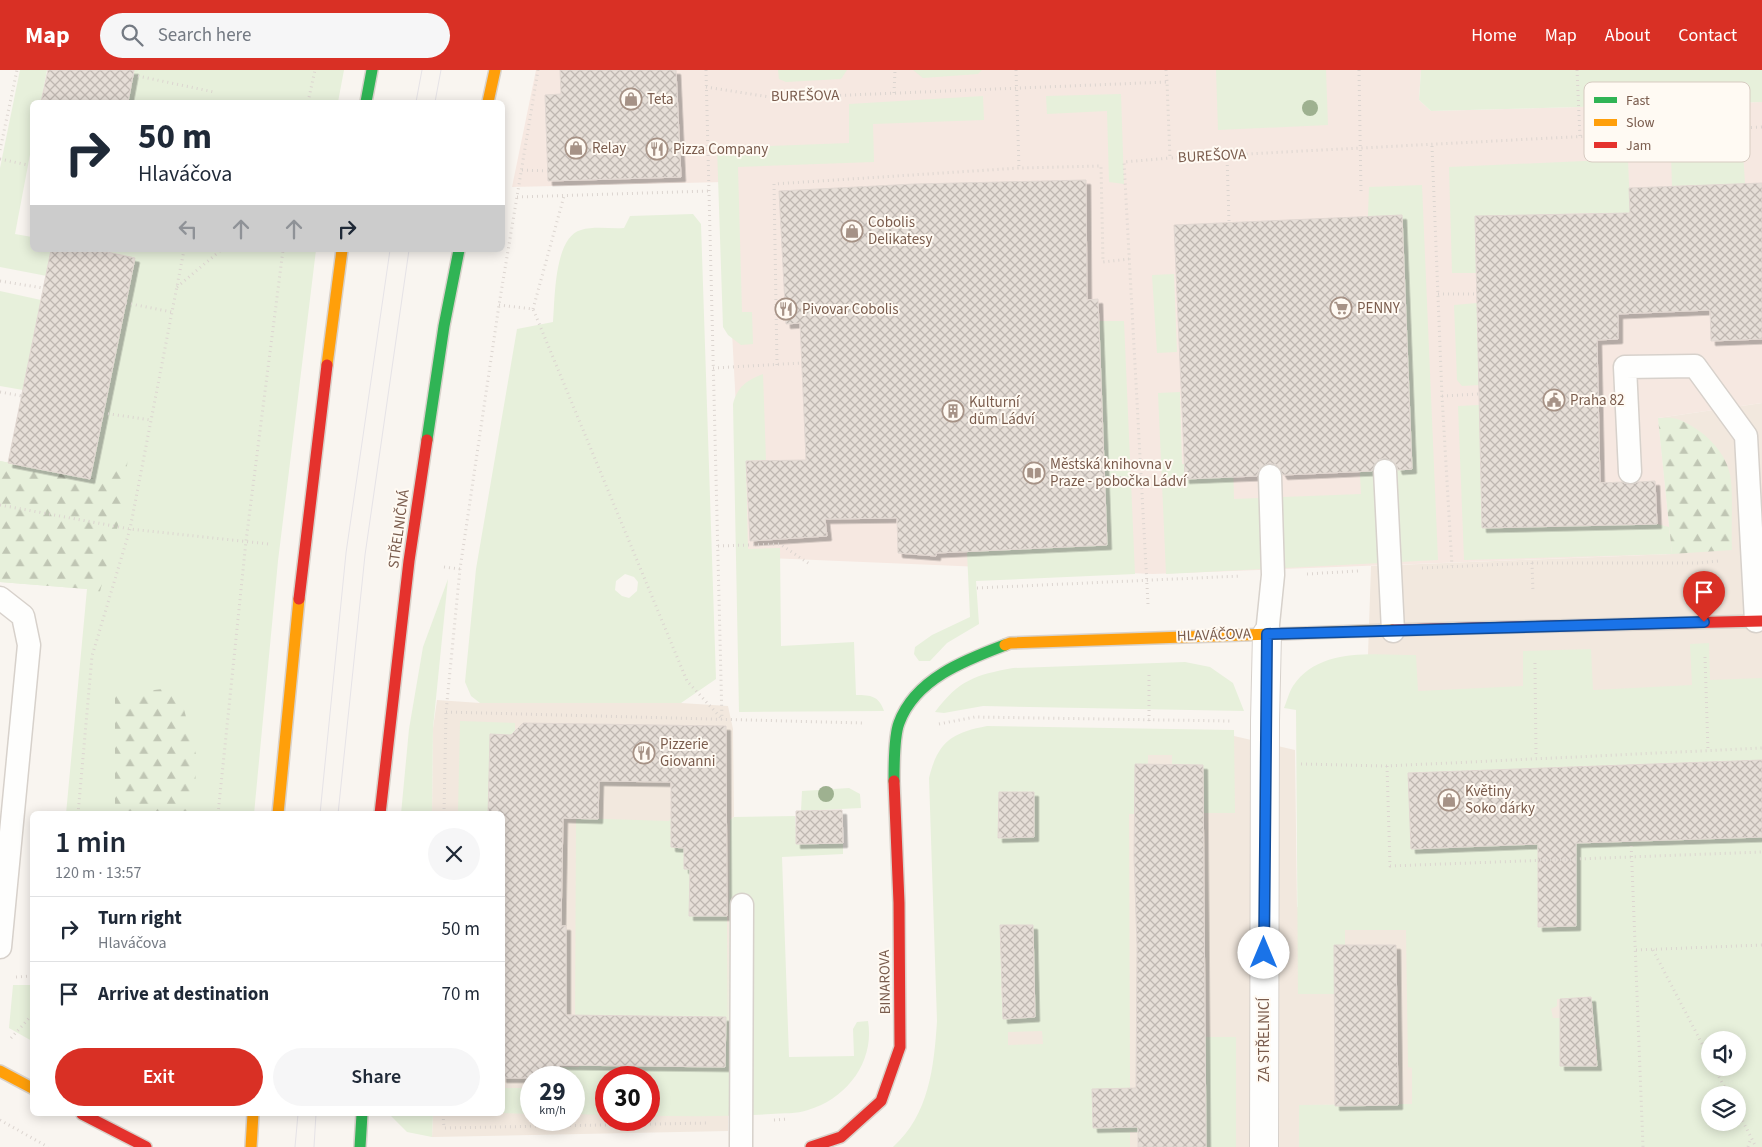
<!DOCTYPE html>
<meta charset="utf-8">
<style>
body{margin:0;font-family:"Source Sans 3",sans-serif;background:#f6f6f7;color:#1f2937;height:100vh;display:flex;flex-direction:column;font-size:19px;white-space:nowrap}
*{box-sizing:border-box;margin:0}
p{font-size:16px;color:#747a83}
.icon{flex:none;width:28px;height:28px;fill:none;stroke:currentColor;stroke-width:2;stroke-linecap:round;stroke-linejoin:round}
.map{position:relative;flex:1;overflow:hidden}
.side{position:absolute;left:30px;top:741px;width:475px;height:305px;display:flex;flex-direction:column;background:#fff;border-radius:8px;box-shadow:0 2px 12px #0003}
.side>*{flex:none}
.hud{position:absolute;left:30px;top:30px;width:475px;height:152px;border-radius:8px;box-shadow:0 2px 12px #0003;background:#fff;color:#1f2937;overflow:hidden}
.fabs{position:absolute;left:1701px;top:961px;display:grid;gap:10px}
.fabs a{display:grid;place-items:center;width:45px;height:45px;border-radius:50%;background:#fff;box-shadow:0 2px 12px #0003;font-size:25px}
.speed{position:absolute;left:520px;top:996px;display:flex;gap:10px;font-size:25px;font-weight:700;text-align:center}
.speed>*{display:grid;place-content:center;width:65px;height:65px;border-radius:50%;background:#fff;box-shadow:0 2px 12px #0003;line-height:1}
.speed small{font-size:12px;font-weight:400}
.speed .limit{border:8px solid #d22;background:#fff;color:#111}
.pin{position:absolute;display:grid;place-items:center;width:42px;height:42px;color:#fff;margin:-51px -21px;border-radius:50% 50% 50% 0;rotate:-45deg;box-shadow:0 0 5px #0007}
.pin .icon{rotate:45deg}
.me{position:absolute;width:55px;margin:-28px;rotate:0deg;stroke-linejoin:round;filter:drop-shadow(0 0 4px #0008)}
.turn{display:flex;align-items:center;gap:18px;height:105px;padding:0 25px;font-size:22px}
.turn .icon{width:65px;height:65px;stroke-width:2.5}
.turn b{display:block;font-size:35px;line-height:42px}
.lanes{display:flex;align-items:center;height:48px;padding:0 25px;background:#0003;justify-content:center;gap:25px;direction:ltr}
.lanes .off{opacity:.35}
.round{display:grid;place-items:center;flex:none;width:52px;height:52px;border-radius:26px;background:#f6f6f7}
.summary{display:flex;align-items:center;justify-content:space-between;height:85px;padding:0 25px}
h1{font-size:30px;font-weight:600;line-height:38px}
.primary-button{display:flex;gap:10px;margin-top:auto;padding:10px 25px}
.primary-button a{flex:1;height:58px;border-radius:30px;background:#d93025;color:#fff;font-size:20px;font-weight:600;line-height:58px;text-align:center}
.primary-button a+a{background:#f6f6f7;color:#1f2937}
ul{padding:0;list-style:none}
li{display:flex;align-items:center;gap:15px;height:65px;padding:0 25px;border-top:1px solid #e0e1e3}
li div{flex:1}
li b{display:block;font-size:19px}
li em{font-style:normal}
header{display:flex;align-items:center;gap:30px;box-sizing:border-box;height:70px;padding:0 25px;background:#d93025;color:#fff}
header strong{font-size:24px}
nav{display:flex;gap:28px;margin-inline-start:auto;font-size:18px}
.search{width:350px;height:45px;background:#f6f6f7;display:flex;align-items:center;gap:12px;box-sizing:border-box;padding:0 18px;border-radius:28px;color:#747a83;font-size:19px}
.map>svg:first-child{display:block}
</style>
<header>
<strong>Map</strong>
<div class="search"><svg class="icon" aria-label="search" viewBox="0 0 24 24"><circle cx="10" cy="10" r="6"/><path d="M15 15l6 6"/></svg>Search here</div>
<nav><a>Home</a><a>Map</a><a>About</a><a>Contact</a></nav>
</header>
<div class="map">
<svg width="1762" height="1077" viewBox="0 0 1762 1077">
<defs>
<pattern id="forest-firs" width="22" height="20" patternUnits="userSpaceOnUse" patternTransform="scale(1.25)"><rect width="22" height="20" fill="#e7f0db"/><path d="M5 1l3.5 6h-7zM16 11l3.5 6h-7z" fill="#c0c6b4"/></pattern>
<pattern id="building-cross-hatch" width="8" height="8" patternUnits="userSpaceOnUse" patternTransform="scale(1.25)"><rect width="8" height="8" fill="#e6ded7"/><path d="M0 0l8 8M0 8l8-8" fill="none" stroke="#bfb7b1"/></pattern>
<filter id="shadow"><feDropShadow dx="4.5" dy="4.5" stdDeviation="0" flood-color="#0004"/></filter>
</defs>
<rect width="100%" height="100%" fill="#f9f5f0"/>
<!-- residential -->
<g fill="#f2e8de" fill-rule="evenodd">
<polygon points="1762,333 1762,820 1380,803 1368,585 1371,496 1672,484 1658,348"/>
<path d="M437 630 480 633H681L728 636 733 659 734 747 730 750 728 1061 432 1067 433 1044H502V744H432L433 658ZM531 1008H574V1050H531ZM606 1008H649V1050H606Z"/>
<polygon points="986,661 1234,666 1295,680 1297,837 1606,835 1608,1034 1299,1035 1299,1077 989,1077"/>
</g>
<!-- commercial -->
<polygon fill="#f6e8e1" points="536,0 1421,0 1419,30 1431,41 1762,32 1762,333 1658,348 1672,484 1153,504 744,487 724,112 512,117"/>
<!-- green -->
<g fill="#e7f0db" fill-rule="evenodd">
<polygon points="20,0 47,0 41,32 32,32 32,74 15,164 32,167 32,180 57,180 52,207 0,197 0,98"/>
<polygon points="134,0 344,0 338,32 128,32"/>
<polygon points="778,0 847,0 841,9 786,12 779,9"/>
<polygon points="913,0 982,0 978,4 923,8"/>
<polygon points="1216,0 1326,0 1328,55 1218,60"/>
<polygon points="1421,0 1762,0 1762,32 1431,41 1419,30"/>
<polygon points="1121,24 1124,114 1109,112 1107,41 1047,44 1046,26"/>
<polygon points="983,26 984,50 873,54 874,92 738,97 742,242 752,242 753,274 741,275 728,265 723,257 717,78 849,73 849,34"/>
<polygon points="1743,82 1745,114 1672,116 1671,86"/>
<polygon points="1628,89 1634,236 1594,143 1475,147 1476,203 1452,203 1449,97"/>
<polygon points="1422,115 1438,490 1166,504 1158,323 1180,322 1182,394 1233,392 1234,429 1361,424 1359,387 1369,117"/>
<path d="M693 144 701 154 716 609 681 633H480L471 626 465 612 476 499 517 259 553 252C555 229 554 167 581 160 594 156 610 159 624 158L630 146ZM625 504 634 507 638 512 637 521 629 528 622 526 615 520 616 511Z"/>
<polygon points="98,180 316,180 278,491 254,744 66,744 87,519 0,512 0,391 90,409 134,188"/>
<polygon points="1174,204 1177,282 1157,283 1152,205"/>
<polygon points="0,221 41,230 23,320 0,316"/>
<polygon points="1477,233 1479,315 1462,316 1457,310 1454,235"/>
<polygon points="1099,251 1124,251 1135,504 976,511 979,554 947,573 930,591 919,591 914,584 915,577 932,565 970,547 967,482 1107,475"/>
<path d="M763 304 766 390 746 391 748 479 780 478 781 576 854 572 856 625C871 625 879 626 884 641L739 642 733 334C738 316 746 311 763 304Z"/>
<polygon points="1479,335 1482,458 1657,454 1669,457 1672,484 1464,490 1458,336"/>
<polygon points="448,509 433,658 432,744 401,744 409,659 423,577"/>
<path d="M1709 573 1710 610 1762 608V690L1408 703 1411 778 1762 767V1077H1299V1035L1412 1034V998L1408 997 1406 860H1345V875H1334L1335 924H1298L1296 640 1284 638C1287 631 1289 622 1293 616 1319 576 1376 585 1416 585L1418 621 1523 616V581L1591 579 1593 620 1692 615 1690 574ZM1591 927 1593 948H1553L1551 939 1557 936V929ZM1710 970H1738V998H1710ZM1560 975H1597V996H1560ZM1710 1025H1738V1052H1710Z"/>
<path d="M1185 592 1210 597 1233 613 1244 641 983 636 944 643 935 642C959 610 975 605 1013 598Z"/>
<polygon points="460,651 515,653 515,665 491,665 488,744 458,744"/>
<path d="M987 656 1234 660 1235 743H1204L1203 695 1172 694V685H1148V694H1136L1142 744H1129L1130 1026 1191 1007H1206L1205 967H1236V1077H1205L1151 1062H1130V1077H893C929 1045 934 997 937 951L929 708C938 672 951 663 987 656ZM1000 722H1034V767H998ZM1000 855H1032L1033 874 1028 894H1001ZM1034 914 1035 947 1003 949 1001 916ZM1042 961 1043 974 1008 975V962ZM1129 1018 1130 1057 1093 1058V1020Z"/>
<polygon points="849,718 860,724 861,738 801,741 802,721"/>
<path d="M795 746 797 774 843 773V784L782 787 789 987 854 986 853 959 857 952 868 951C875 991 847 1029 808 1040 797 1044 783 1043 771 1044 730 1047 690 1046 649 1046V1008H606V1045L574 1044V1008H559V997H579V965L575 964 576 748 669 751 671 747V777L684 778V799H727L690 809 689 845 727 846 728 997 730 750 734 747ZM588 945 726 947 588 995Z"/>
<polygon points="13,915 32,915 32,971 9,958"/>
<polygon points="502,1018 531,1018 531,1044 503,1043"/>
<polygon points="389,1044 433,1044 432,1067 407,1062"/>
</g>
<!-- forest -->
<g fill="url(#forest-firs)">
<path d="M1658 348C1664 348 1672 347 1677 349 1702 358 1728 382 1731 410 1733 433 1731 457 1732 480L1672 484Z"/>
<polygon points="128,388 120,448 99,525 87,519 0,512 0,391 90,409"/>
<polygon points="178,617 197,688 193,744 115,744 115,625"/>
</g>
<!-- building -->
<g fill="url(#building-cross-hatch)" stroke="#e2d8d2" filter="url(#shadow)">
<polygon points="48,0 134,0 128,32 41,32"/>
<polygon points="560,0 676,0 681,107 548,111 545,25 561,24"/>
<polygon points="1086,110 1087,230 1098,229 1107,475 936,483 936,486 898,483 897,448 825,449 827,466 750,471 746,391 806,390 800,253 786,254 779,121 914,114"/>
<polygon points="1762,113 1762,269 1711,271 1710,240 1618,244 1618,269 1597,270 1600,413 1622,412 1630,415 1638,412 1655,411 1657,454 1482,458 1475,146 1630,143 1629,118"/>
<polygon points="1402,145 1412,399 1398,400 1396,394 1385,388 1378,390 1372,401 1283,405 1277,395 1269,393 1259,399 1257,406 1185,409 1174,155"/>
<polygon points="51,180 98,180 135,188 90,409 8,393"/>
<polygon points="523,653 726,656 727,846 689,846 690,799 684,799 684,778 671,777 671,712 599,711 598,749 563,748 561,856 566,856 566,945 726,947 725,997 559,995 559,1008 502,1008 502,744 488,744 490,664 511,665"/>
<polygon points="1762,690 1762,767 1576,773 1576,856 1538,857 1538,774 1411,779 1408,703"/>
<polygon points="1135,694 1203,695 1206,1077 1138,1077 1138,1057 1093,1058 1092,1019 1136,1018 1137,876 1134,787"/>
<polygon points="999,722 1034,722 1034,767 998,768"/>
<polygon points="842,740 843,773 796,774 796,741"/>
<polygon points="1000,855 1033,855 1035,947 1003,949"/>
<polygon points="1334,875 1396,875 1398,1035 1335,1036"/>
<polygon points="1591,927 1597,996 1560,996 1560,929"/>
</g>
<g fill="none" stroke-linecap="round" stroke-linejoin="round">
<!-- lane casing -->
<g stroke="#d7d1cb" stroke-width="25">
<g id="lane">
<polyline points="1385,401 1393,561"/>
<polyline points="1630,402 1625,297 1695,296 1746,366 1756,551"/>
<polyline points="0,528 23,546 29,575 0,877"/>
<polyline points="1267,564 1273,505 1270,406"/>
<polyline points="741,1077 742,835"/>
</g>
</g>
<!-- street casing -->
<g stroke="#d7d1cb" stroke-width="30">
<polyline id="street" points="1264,1077 1265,651 1267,564"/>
</g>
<!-- fast casing -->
<g stroke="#d9d2cb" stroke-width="14">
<g id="fast">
<polyline points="366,32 372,0"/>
<polyline points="427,370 444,256 459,180"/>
<path d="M894 711C894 696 894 666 899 653 915 609 965 590 1005 575"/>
<polyline points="360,1077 362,1044"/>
</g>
</g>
<!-- slow casing -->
<g stroke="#d9d2cb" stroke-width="14">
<g id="slow">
<polyline points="488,32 495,0"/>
<polyline points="327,295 342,180"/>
<polyline points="1005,575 1010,573 1392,560"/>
<polyline points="278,744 299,529"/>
<polyline points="0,1001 32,1018"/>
<polyline points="251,1077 253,1044"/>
</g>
</g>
<!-- jam casing -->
<g stroke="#d9d2cb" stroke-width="14">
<g id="jam">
<polyline points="299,529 327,295"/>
<polyline points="1392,560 1762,551"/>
<polyline points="380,744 409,491 427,370"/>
<polyline points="82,1044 146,1077"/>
<polyline points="811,1077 841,1067 881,1031 900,977 899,833 894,711"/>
</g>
</g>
<!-- path -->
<g stroke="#dcd5d0" stroke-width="3" stroke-dasharray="1 4" stroke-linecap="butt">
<polyline points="706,0 722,650"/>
<polyline points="1016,0 1019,98"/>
<polyline points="1166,0 1167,12"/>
<polyline points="1359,0 1361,124"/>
<polyline points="1577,0 1580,67"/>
<polyline points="133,5 214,22"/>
<polyline points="706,17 776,28 1167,12 1170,88 1762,57"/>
<polyline points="894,23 895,0"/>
<polyline points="308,32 315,0"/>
<polyline points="1432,76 1442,326 1452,496"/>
<polyline points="0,80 17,0"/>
<polyline points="1227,85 1229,152"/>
<polyline points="0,89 28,95"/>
<polyline points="522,100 548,101"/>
<polyline points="517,127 709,121"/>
<polyline points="0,211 43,218"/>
<polyline points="177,217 221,180"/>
<polyline points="1438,224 1477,224"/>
<polyline points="126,233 172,242"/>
<polyline points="499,235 533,239 687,611 722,649"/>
<polyline points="533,239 564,126"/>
<polyline points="777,295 774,114 1019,98 1101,96 1103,192 1129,189"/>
<polyline points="713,298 802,293"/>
<polyline points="0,322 22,326"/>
<polyline points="1442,326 1479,324"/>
<polyline points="103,343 151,350"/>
<polyline points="1105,408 1142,407"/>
<polyline points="0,435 130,459 269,474"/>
<polyline points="718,476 780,474 811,495"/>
<polyline points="1532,493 1699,493 1719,491"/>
<polyline points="444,497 460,499"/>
<polyline points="1422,498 1532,493 1533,522"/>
<polyline points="1307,504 1358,501"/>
<polyline points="977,518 1241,506"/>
<polyline points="1148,534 1124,92 1170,88"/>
<polyline points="1705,587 1708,681"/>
<polyline points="1535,593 1536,687"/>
<polyline points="1149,605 1149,652"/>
<polyline points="446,642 862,653"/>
<polyline points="939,654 975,647 1230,651"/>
<polyline points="1301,694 1387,696 1762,678"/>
<polyline points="1387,696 1390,796 1762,782"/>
<polyline points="78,744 92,586 130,459 184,180"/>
<polyline points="218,744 246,471 283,180"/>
<polyline points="444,744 446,642 460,499 499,235 538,0"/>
<polyline points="1631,771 1643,1077"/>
<polyline points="1636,880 1762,875"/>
<polyline points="1653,880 1710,989"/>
<polyline points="16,907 32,906"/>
<polyline points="11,968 32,945"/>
<polyline points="1714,998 1729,1025"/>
<polyline points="1738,1042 1756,1077"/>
<polyline points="443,1044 444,1058 708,1053"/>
<polyline points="0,1050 48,1077"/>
<polyline points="774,1050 788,1049"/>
<polyline points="1748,1077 1751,1068"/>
</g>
<!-- lane -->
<use href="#lane" stroke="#fefefd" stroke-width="22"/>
<!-- street -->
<use href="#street" stroke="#fefefd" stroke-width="28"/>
<!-- fast -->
<use href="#fast" stroke="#30b455" stroke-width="11"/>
<!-- slow -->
<use href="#slow" stroke="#ff9f0a" stroke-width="11"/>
<!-- jam -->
<use href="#jam" stroke="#e5322d" stroke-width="11"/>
<!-- tram -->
<g stroke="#e6e3e7" stroke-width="1">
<polyline points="416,32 422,0"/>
<polyline points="435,32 441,0"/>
<polyline points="320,744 346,483 390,180"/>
<polyline points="338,744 365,485 409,180"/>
<polyline points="295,1077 298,1044"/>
<polyline points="314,1077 316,1044"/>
</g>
</g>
<!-- trees -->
<g fill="#9eb190">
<circle cx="1310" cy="38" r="8"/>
<circle cx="826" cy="724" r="8"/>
</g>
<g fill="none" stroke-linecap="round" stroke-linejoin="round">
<!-- route casing -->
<g stroke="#114b97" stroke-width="12">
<polyline id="route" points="1264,883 1267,564 1704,552"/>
</g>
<!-- route -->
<use href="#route" stroke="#1a73e8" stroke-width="9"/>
</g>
<!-- icons -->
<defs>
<g id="shop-ring" transform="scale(1.125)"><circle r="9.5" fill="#fffaf3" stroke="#a69286" stroke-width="1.5"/><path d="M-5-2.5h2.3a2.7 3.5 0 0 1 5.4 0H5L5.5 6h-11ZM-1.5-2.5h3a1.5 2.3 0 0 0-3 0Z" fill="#a69286"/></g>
<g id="restaurant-ring" transform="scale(1.125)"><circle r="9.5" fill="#fffaf3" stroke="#a69286" stroke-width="1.5"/><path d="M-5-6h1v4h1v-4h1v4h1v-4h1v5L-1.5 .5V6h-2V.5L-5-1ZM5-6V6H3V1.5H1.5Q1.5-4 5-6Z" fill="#a69286"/></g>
<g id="supermarket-ring" transform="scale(1.125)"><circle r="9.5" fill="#fffaf3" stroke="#a69286" stroke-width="1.5"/><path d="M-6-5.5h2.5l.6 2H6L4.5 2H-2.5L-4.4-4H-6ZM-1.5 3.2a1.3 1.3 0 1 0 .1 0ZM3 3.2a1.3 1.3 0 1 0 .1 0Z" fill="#a69286"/></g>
<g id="civic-ring" transform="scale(1.125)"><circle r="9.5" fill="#fffaf3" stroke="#a69286" stroke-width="1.5"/><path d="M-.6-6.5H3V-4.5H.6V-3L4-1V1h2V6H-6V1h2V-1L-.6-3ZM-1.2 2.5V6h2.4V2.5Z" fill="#a69286"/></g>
<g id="building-ring" transform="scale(1.125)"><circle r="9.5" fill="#fffaf3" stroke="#a69286" stroke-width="1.5"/><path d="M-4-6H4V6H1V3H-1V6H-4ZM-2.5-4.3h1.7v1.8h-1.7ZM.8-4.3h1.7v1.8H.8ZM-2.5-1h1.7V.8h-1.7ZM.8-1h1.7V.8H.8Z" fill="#a69286"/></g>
<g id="library-ring" transform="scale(1.125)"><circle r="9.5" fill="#fffaf3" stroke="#a69286" stroke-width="1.5"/><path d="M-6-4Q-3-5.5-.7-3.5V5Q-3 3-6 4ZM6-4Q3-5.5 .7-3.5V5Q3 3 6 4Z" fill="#a69286"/></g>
</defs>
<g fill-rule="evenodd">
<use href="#shop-ring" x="631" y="29"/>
<use href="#shop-ring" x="576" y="78"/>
<use href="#restaurant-ring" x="657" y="79"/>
<use href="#shop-ring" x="852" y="161"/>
<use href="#supermarket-ring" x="1341" y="238"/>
<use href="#restaurant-ring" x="786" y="239"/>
<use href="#civic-ring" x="1554" y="330"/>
<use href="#building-ring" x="953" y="341"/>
<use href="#library-ring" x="1034" y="403"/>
<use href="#restaurant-ring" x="644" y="683"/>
<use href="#shop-ring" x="1449" y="730"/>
</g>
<g text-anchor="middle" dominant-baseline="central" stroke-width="4" stroke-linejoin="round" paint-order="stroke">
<!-- street labels -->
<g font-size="15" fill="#7a5c4d" stroke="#fffaf3">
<text transform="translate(805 26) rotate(-1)">BUREŠOVA</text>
<text transform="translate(1212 86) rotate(-3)">BUREŠOVA</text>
<text transform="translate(399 459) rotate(-82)">STŘELNIČNÁ</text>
<text transform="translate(1214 565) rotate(-2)">HLAVÁČOVA</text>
<text transform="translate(885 912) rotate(-91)">BINAROVA</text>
<text transform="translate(1264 970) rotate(-90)">ZA STŘELNICÍ</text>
</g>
<!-- poi labels -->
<g font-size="15" fill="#7a5c4d" stroke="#fffaf3" text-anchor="start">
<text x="647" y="29">Teta</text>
<text x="592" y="78">Relay</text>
<text x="673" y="79">Pizza Company</text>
<text x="868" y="152">Cobolis<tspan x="868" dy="17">Delikatesy</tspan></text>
<text x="1357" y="238">PENNY</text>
<text x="802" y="239">Pivovar Cobolis</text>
<text x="1570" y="330">Praha 82</text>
<text x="969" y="332">Kulturní<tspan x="969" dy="17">dům Ládví</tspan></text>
<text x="1050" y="394">Městská knihovna v<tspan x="1050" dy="17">Praze - pobočka Ládví</tspan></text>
<text x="660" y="674">Pizzerie<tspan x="660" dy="17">Giovanni</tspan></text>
<text x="1465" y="721">Květiny<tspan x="1465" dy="17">Soko dárky</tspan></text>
</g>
</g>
<!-- legend -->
<rect x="1584" y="12" width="166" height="80" rx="8" fill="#fffaf3" stroke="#d7cbc1" stroke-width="1"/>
<rect x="1594" y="27" width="23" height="6" fill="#30b455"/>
<rect x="1594" y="49" width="23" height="7" fill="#ff9f0a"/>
<rect x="1594" y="72" width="23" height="6" fill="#e5322d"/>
<g font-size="14" fill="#7a5c4d">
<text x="1626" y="35">Fast</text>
<text x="1626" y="57">Slow</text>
<text x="1626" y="80">Jam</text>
</g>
</svg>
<div class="fabs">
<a><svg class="icon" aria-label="sound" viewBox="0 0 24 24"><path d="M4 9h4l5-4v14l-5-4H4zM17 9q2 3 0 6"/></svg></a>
<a><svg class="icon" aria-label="layers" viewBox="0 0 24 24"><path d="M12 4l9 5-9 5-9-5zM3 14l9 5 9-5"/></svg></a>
</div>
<div class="speed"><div>29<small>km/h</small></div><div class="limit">30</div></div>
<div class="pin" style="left:1704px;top:552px;background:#d93025"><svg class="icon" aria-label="arrive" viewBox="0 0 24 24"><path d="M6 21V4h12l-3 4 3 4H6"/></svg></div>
<svg class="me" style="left:1264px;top:883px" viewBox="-20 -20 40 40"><circle r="19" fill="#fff"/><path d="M0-13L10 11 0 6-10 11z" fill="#1a73e8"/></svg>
<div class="hud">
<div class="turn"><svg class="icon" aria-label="right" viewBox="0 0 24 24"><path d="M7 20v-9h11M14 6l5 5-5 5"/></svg><div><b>50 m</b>Hlaváčova</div></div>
<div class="lanes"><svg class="icon off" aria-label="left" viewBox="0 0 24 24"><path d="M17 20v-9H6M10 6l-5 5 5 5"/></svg><svg class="icon off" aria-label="ahead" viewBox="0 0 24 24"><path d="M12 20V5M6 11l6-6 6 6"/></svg><svg class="icon off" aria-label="ahead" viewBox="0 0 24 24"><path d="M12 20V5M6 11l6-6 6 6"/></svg><svg class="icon" aria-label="right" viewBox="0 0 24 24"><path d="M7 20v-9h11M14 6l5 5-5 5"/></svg></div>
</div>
<section class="side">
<div class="summary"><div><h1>1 min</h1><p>120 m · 13:57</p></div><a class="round"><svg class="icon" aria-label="close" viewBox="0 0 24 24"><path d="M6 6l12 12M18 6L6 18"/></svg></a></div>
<ul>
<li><svg class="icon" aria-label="right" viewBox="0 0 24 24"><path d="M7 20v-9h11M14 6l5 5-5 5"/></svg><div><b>Turn right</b><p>Hlaváčova</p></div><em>50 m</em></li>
<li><svg class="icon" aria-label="arrive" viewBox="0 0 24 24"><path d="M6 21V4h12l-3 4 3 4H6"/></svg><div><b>Arrive at destination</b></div><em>70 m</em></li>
</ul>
<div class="primary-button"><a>Exit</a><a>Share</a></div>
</section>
</div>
